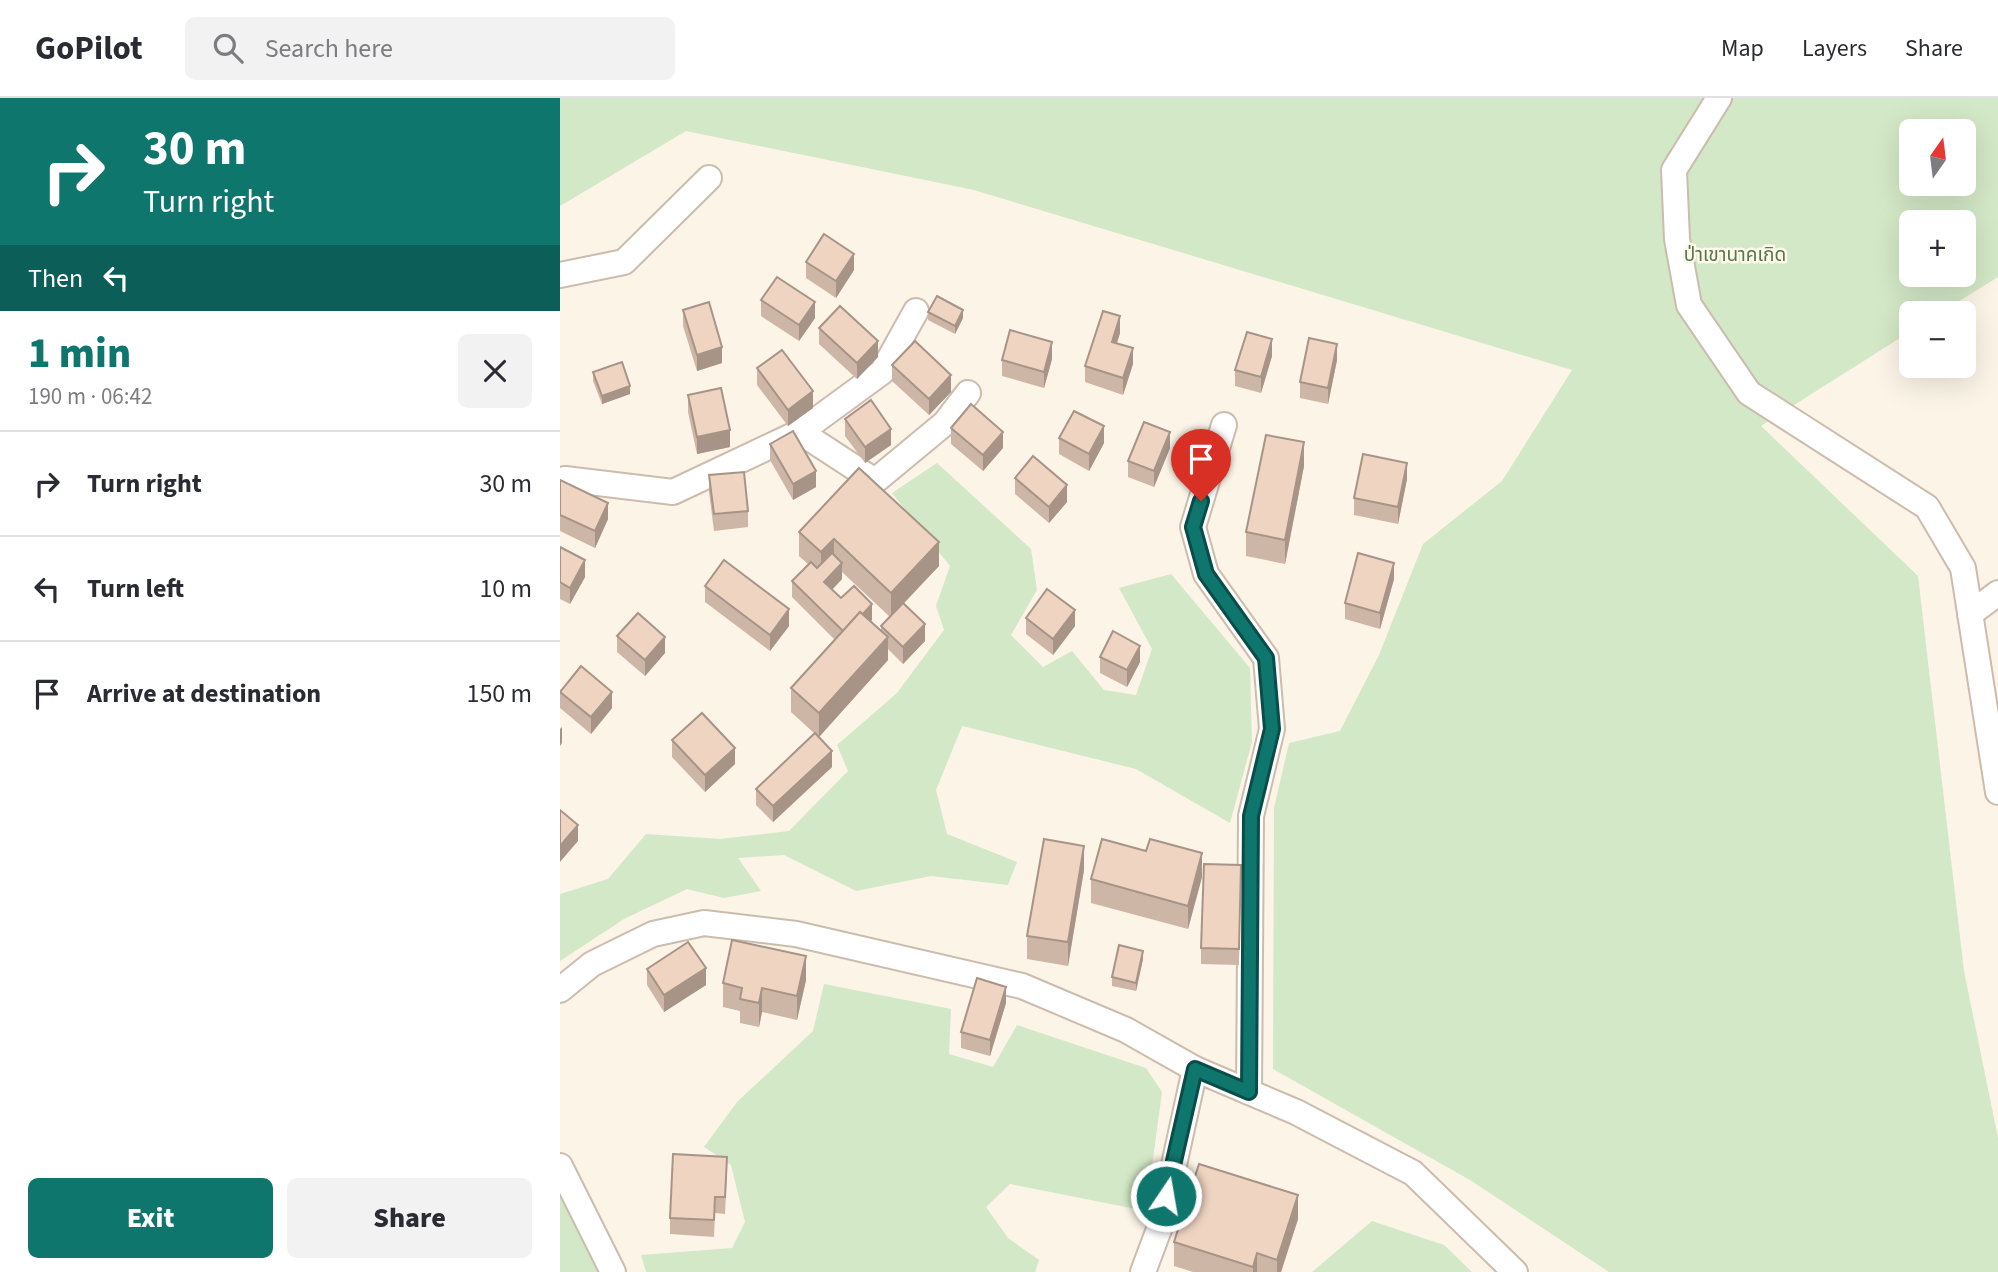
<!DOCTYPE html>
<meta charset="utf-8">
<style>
body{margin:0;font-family:"Source Sans 3","Noto Sans Thai",sans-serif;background:#f2f2f3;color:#2b2b33;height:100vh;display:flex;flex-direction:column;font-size:26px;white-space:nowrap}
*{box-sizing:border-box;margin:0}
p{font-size:23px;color:#7c7c81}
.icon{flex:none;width:38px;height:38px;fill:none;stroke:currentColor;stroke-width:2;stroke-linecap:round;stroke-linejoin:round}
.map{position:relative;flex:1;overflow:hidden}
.details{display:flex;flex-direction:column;background:#fff;width:560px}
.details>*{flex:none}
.banner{background:#0f766e;color:#fff;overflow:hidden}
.needle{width:46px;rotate:14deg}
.controls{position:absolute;left:1339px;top:21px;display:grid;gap:14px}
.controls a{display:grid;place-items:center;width:77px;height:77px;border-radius:10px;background:#fff;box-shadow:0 7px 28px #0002;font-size:35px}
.pin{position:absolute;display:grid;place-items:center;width:60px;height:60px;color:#fff;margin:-72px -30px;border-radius:50% 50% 50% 0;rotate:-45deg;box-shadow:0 0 7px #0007}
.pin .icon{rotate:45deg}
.me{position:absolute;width:77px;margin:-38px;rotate:12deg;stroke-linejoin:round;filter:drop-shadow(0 0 5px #0008)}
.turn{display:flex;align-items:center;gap:24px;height:147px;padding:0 28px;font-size:32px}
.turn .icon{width:91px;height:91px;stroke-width:2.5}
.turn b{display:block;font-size:49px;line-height:60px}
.then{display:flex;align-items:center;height:66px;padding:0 28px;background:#0003;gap:14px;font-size:26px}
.round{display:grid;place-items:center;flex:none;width:74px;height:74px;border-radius:10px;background:#f2f2f3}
.headline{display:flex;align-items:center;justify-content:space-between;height:119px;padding:0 28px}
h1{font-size:42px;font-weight:800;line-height:52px;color:#0f766e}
.cta{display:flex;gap:14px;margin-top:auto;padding:14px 28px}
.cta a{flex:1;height:80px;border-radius:10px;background:#0f766e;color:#fff;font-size:28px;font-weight:800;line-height:80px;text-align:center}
.cta a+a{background:#f2f2f3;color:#2b2b33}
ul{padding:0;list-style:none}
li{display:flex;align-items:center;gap:21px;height:105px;padding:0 28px;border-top:2px solid #e1e1e2}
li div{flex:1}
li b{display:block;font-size:26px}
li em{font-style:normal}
header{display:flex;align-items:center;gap:42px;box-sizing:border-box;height:98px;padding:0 35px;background:#fff;border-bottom:2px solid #e1e1e2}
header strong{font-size:33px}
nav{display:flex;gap:38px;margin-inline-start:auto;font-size:24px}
.search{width:490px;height:63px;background:#f2f2f3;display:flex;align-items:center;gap:18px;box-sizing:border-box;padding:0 24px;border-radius:10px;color:#7c7c81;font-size:26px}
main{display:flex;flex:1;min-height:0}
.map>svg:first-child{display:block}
</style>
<header>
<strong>GoPilot</strong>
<div class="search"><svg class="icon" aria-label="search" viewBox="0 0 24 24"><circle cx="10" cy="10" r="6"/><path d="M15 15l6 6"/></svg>Search here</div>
<nav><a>Map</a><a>Layers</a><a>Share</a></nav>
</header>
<main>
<section class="details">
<div class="banner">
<div class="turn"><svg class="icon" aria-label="right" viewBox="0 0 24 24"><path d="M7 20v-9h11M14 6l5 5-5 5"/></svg><div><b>30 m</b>Turn right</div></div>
<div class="then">Then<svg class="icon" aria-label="left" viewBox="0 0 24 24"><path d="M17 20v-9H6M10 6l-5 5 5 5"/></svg></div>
</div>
<div class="headline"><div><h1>1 min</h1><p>190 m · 06:42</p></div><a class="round"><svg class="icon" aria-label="close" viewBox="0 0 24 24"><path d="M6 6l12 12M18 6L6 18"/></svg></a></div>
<ul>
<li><svg class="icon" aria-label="right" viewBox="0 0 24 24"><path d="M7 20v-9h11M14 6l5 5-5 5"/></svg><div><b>Turn right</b></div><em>30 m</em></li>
<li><svg class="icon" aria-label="left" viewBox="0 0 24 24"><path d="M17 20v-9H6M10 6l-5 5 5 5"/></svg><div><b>Turn left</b></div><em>10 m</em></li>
<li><svg class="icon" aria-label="arrive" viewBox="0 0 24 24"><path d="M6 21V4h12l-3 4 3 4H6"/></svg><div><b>Arrive at destination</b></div><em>150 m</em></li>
</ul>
<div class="cta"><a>Exit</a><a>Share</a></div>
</section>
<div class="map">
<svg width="1438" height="1174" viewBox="0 0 1438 1174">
<rect width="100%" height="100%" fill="#fbf4e7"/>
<!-- green -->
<g fill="#d3e8c6" fill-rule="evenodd">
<path d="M0 0H1438V179L1380 215H1351V233L1201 328 1358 478 1404 873 1438 1040V1174H1049L910 1082 713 971 714 710 729 645 780 633 819 557 863 446 942 383 1012 272 414 92 126 33 0 108ZM1351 33H1404V86H1351ZM1351 124H1404V177H1351Z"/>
<polygon points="377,365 471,451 477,492 451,537 483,569 512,553 544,592 576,597 592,551 559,490 611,476 690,570 692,644 670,725 576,671 402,628 376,692 387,736 457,764 448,787 371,778 296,793 224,757 178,760 201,793 164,800 127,791 64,821 0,863 0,796 48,781 86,736 160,741 229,733 288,673 277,647 337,595 384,532 376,508 390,468 332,395"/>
<polygon points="264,886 391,911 389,956 433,969 457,927 586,970 602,994 586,1113 450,1086 426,1109 448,1140 479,1162 475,1174 86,1174 81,1157 172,1150 185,1124 171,1067 144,1049 177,1004 253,933"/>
<polygon points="0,1070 7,1079 39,1174 0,1174"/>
<polygon points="812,1123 884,1147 912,1174 752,1174"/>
</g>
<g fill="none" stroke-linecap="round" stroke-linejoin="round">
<!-- minor casing -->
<g stroke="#ccbcae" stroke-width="28">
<g id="minor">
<polyline points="1159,0 1114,72 1117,141 1129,207 1189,295 1367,409 1403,470 1438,694"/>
<polyline points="0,177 64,164 149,80"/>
<polyline points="664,327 633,429 646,476 706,560 712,631 691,718 689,994"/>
<polyline points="240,334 315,383 385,325 408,295"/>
<polyline points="0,389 5,381 113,394 240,334 322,274 356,213"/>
<polyline points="1410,516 1438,495"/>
<polyline points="0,892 32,866 93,836 144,825 236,836 462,888 566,932 635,971 736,1014 853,1075 955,1174"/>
<polyline points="0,1068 53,1174"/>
<polyline points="583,1174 601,1126 635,971"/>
</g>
</g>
<!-- minor -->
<use href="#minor" stroke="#fff" stroke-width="24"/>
</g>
<!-- wall -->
<g fill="#cdb6a6" fill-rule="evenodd">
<polygon points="246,164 294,172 276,200 246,180"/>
<polygon points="201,202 255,220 239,243 201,218"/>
<polygon points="123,212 162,265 137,273 123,228"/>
<polygon points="368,214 403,220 395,236 368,222"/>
<polygon points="259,230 318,259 297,281 259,246"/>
<polygon points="560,235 557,245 573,266 563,297 525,284 525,268"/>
<polygon points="712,258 701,295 675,288 675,272"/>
<polygon points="492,261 484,290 442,278 442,262"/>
<polygon points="777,262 768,306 740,300 740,284"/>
<polygon points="332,267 391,294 369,317 332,283"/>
<polygon points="197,270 253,310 228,328 197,287"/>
<polygon points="33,274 70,296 42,306 33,283"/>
<polygon points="128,297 170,349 137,356 128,314"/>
<polygon points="285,321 331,347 305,365 285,338"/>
<polygon points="391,330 443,350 423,373 391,346"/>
<polygon points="499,340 544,345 529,373 499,356"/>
<polygon points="210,346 256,389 233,402 210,362"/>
<polygon points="610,350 594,389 568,379 568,363"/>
<polygon points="744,368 725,466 686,458 686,434"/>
<path d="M299 370 379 468 343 505 365 543 343 566 328 551V562L259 639 272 669 213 724 196 707V691L254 635 231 614V590L275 542 232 499V483L248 466 239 458V434ZM282 474 330 519 321 528V532L311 523 312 522 281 500 272 492 282 481Z"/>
<polygon points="149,377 188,413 188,429 154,433 149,394"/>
<polygon points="455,380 507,404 489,425 455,396"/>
<polygon points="847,381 838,426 794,417 794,400"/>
<polygon points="0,382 48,421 35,450 0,433"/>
<polygon points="0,449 25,479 10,506 0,501"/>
<polygon points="834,481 820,531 785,521 785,505"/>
<polygon points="145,488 229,528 210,553 145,504"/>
<polygon points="466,520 515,528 493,557 466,536"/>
<polygon points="57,538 105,555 85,578 57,554"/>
<polygon points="540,559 580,564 567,589 540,575"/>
<polygon points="0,593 52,610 31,636 0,610"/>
<polygon points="112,642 175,666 145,694 112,659"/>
<polygon points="586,753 642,779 628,831 531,805 531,781"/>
<polygon points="681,767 679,867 641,866 641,850"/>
<polygon points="524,772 508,868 467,861 467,838"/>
<polygon points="583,861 576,893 552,888 552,879"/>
<polygon points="87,871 146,887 104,914 87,887"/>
<polygon points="246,882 237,922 202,914 199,929 180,925 180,913 163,909 163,885"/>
<polygon points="446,905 430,958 401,950 401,934"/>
<polygon points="167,1075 165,1116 155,1115 154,1139 110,1136 110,1120"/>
<polygon points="738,1121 721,1174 633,1174 614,1168 614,1144"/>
</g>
<!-- shaded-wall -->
<g fill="#a79487">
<polygon points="294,156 294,172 276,200 276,183"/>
<polygon points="255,204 255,220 239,243 239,227"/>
<polygon points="403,212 403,220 395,236 395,228"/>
<polygon points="560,218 560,235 552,260 552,244"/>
<polygon points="712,241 712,258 701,295 701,279"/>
<polygon points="318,243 318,259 297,281 297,265"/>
<polygon points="492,244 492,261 484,290 484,274"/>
<polygon points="777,246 777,262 768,306 768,290"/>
<polygon points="162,249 162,265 137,273 137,257"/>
<polygon points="573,250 573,266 563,297 563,280"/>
<polygon points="391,277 391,294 369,317 369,301"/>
<polygon points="70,288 70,296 42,306 42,298"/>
<polygon points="253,293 253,310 228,328 228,312"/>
<polygon points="544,328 544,345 529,373 529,356"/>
<polygon points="331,331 331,347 305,365 305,349"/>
<polygon points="170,332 170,349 137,356 137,339"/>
<polygon points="443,334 443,350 423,373 423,357"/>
<polygon points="610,334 610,350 594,389 594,373"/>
<polygon points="744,344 744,368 725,466 725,442"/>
<polygon points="847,365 847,381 838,426 838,409"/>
<polygon points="256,373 256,389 233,402 233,386"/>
<polygon points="507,387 507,404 489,425 489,409"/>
<polygon points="48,405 48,421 35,450 35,433"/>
<polygon points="274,441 274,465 261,478 261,454"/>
<polygon points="379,444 379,468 331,519 331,495"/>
<polygon points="25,462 25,479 10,506 10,490"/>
<polygon points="282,465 282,481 264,500 264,484"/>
<polygon points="834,465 834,481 820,531 820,515"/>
<polygon points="312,506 312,522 284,550 284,534"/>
<polygon points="229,511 229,528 210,553 210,537"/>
<polygon points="515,512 515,528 493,557 493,541"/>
<polygon points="365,526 365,543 343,566 343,549"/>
<polygon points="105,539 105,555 85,578 85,562"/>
<polygon points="328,539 328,562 259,639 259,615"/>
<polygon points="580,548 580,564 567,589 567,572"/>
<polygon points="52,594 52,610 31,636 31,619"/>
<polygon points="2,629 2,645 0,648 0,631"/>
<polygon points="175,650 175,666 145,694 145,677"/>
<polygon points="272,653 272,669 213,724 213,708"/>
<polygon points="18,727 18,743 0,764 0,748"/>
<polygon points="524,748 524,772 508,868 508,844"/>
<polygon points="642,755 642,779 628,831 628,808"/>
<polygon points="583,853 583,861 576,893 576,885"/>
<polygon points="246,858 246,882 237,922 237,898"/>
<polygon points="146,870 146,887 104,914 104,897"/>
<polygon points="446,889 446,905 430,958 430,942"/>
<polygon points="202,890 202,914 199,929 199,905"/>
<polygon points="738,1097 738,1121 721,1174 717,1174 717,1162"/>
<polygon points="697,1155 697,1174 693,1174 693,1169"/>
</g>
<!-- building -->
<g fill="#eed4c1" stroke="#a79487" stroke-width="2">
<polygon points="264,136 294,156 276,183 246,164"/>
<polygon points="217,179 255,204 239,227 201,202"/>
<polygon points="377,198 403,212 395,228 368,214"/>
<polygon points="149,204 162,249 137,257 123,212"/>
<polygon points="280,208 318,243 297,265 259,230"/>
<polygon points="543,213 560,218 552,244 573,250 563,280 525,268"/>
<polygon points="450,232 492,244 484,274 442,262"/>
<polygon points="687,234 712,241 701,279 675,272"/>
<polygon points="749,240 777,246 768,290 740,284"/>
<polygon points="355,243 391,277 369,301 332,267"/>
<polygon points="222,252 253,293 228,312 197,270"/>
<polygon points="62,264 70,288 42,298 33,274"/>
<polygon points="161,290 170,332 137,339 128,297"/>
<polygon points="311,302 331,331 305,349 285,321"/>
<polygon points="411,306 443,334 423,357 391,330"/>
<polygon points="514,313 544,328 529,356 499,340"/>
<polygon points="584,324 610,334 594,373 568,363"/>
<polygon points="233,333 256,373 233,386 210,346"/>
<polygon points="706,337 744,344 725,442 686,434"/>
<polygon points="803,356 847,365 838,409 794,400"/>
<polygon points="473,358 507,387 489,409 455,380"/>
<polygon points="299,370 379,444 331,495 274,441 261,454 239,434"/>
<polygon points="184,374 188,413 154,416 149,377"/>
<polygon points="0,382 48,405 35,433 0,417"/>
<polygon points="0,449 25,462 10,490 0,484"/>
<polygon points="272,455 282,465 264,484 281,500 294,488 312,506 303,516 300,514 283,533 232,483 251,464 257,470"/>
<polygon points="798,455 834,465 820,515 785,505"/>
<polygon points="164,462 229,511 210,537 145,488"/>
<polygon points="487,491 515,512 493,541 466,520"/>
<polygon points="343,505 365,526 343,549 321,528"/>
<polygon points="300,514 328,539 259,615 231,590"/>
<polygon points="78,515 105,539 85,562 57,538"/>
<polygon points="553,533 580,548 567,572 540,559"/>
<polygon points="21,568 52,594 31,619 0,594"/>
<polygon points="142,615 175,650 145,677 112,642"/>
<polygon points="255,635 272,653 213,708 196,691"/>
<polygon points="0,712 18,727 0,748"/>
<polygon points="484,741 524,748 508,844 467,838"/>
<polygon points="542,741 586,753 590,741 642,755 628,808 531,781"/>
<polygon points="644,766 681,767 679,851 641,850"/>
<polygon points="172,842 246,858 237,898 202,890 199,905 180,901 182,890 163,885"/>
<polygon points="128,844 146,870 104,897 87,871"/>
<polygon points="559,847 583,853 576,885 552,879"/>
<polygon points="417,880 446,889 430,942 401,934"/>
<polygon points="113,1056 167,1059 165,1099 155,1099 154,1122 110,1120"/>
<polygon points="639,1066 738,1097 717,1162 697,1155 693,1169 614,1144"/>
</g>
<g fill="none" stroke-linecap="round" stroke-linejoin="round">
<!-- route casing -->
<g stroke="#0a4d48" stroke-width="18">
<polyline id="route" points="606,1098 635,971 689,994 691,718 712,631 706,560 646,476 633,429 641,403"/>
</g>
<!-- route -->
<use href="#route" stroke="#0f766e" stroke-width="12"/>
</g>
<g text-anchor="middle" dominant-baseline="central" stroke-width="5" stroke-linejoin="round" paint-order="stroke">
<!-- park labels -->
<g font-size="19" fill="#547846" stroke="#fef8ed">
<text x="1175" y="157">ป่าเขานาคเกิด</text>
</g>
</g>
</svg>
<div class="controls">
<a><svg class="needle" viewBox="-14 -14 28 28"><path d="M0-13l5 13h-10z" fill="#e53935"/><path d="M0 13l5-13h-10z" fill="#7c7c81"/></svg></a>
<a>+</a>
<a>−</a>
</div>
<div class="pin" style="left:641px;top:403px;background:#d93025"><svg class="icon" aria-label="arrive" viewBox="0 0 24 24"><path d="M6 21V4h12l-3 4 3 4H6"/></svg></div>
<svg class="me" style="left:606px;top:1098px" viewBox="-20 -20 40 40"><circle r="17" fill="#0f766e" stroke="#fff" stroke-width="3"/><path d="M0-11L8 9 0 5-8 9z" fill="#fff"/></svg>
</div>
</main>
